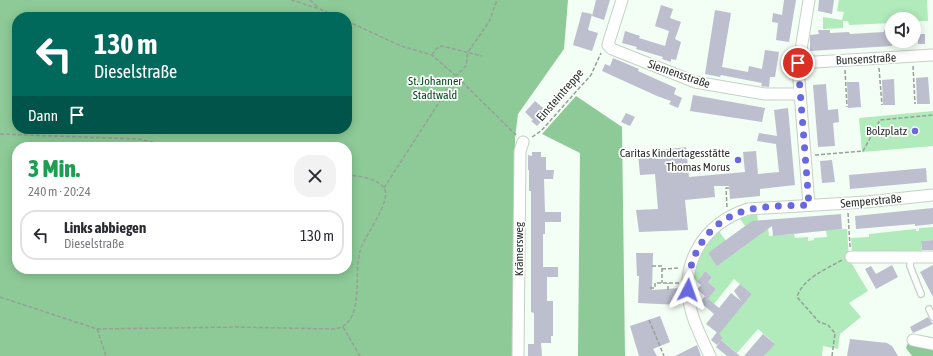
<!DOCTYPE html>
<html lang="de">
<meta charset="utf-8">
<style>
body{margin:0;font-family:"Asap Condensed",sans-serif;background:#f2f2f3;color:#2b2b33;height:100vh;display:flex;flex-direction:column;font-size:15px;white-space:nowrap}
*{box-sizing:border-box;margin:0}
p{font-size:13px;color:#7c7c81}
.icon{flex:none;width:22px;height:22px;fill:none;stroke:currentColor;stroke-width:2;stroke-linecap:round;stroke-linejoin:round}
.map{position:relative;flex:1;overflow:hidden}
.drawer{position:absolute;left:12px;top:142px;width:340px;height:132px;display:flex;flex-direction:column;background:#fff;border-radius:16px;box-shadow:0 2px 10px #0003}
.drawer>*{flex:none}
.hud{position:absolute;left:12px;top:12px;width:340px;height:122px;border-radius:16px;box-shadow:0 2px 10px #0003;background:#00695c;color:#fff;overflow:hidden}
.buttons{position:absolute;left:885px;top:12px;display:grid;gap:8px}
.buttons a{display:grid;place-items:center;width:36px;height:36px;border-radius:50%;background:#fff;box-shadow:0 2px 10px #0003;font-size:20px}
.pin{position:absolute;display:grid;place-items:center;width:34px;height:34px;color:#fff;margin:-17px;border:2px solid #fff;border-radius:50%;box-shadow:0 1px 4px #0007}
.me{position:absolute;width:44px;margin:-22px;rotate:4deg;stroke-linejoin:round;filter:drop-shadow(0 0 3px #0008)}
.turn{display:flex;align-items:center;gap:14px;height:84px;padding:0 16px;font-size:18px}
.turn .icon{width:52px;height:52px;stroke-width:2.5}
.turn b{display:block;font-size:28px;line-height:34px}
.then{display:flex;align-items:center;height:38px;padding:0 16px;background:#0003;gap:8px;font-size:15px}
.round{display:grid;place-items:center;flex:none;width:42px;height:42px;border-radius:16px;background:#f2f2f3}
.summary{display:flex;align-items:center;justify-content:space-between;height:68px;padding:0 16px}
h1{font-size:24px;font-weight:800;line-height:30px;color:#1e9e55}
ul{padding:0;list-style:none}
li{display:flex;align-items:center;gap:12px;height:50px;margin:0 8px 6px;padding:0 8px;border:2px solid #e1e1e2;border-radius:16px}
li div{flex:1}
li b{display:block;font-size:15px}
li em{font-style:normal}
.map>svg:first-child{display:block}
</style>
<div class="map">
<svg width="933" height="356" viewBox="0 0 933 356">
<rect width="100%" height="100%" fill="#f3fef4"/>
<!-- green -->
<g fill="#b1eabb">
<polygon points="839,0 927,0 928,21 914,21 914,19 892,19 892,23 849,25 848,21 843,21 843,28 823,29 823,17 842,20 844,12 837,11"/>
<polygon points="933,111 933,146 862,152 859,118"/>
<path d="M757 213 759 229 768 228 769 236 794 234 795 238 808 237V241L814 240V238L827 237 826 230 847 229 849 259 868 291 849 303 861 317 840 334 838 349 823 346 822 356H764L774 343 758 329 737 353 721 340 723 338 718 334 752 294 734 279 714 304 708 299 716 289 708 282 712 277 705 271 697 282 694 278C697 260 705 243 719 231L726 241 708 253 717 265 742 248V247L751 222 745 226 740 219Z"/>
<polygon points="933,227 933,240 921,241 922,253 852,253 851,238 869,237 869,234 916,229 916,231 919,231 919,228"/>
</g>
<!-- forest -->
<g fill="#8dca97" fill-rule="evenodd">
<path d="M0 0H568L564 49 518 114 515 138 513 356H0ZM17 17H347V129H17ZM17 147H347V269H17Z"/>
<polygon points="576,96 622,127 625,356 578,356 580,153 542,134"/>
<polygon points="908,343 933,349 933,356 912,356 906,348"/>
</g>
<!-- building -->
<g fill="#bdbfcf">
<polygon points="596,0 610,0 604,20 592,16"/>
<polygon points="784,0 796,0 789,42 776,40 778,23 772,22 773,13 782,15"/>
<polygon points="819,0 834,0 832,14 818,11"/>
<polygon points="661,5 673,9 670,18 681,22 675,39 681,42 676,60 671,59 671,62 662,59 663,57 636,49 637,47 622,43 625,31 640,36 639,38 665,46 669,31 655,26"/>
<polygon points="715,10 731,13 722,67 748,72 749,66 762,69 765,50 779,52 775,77 770,77 769,87 761,86 762,83 721,75 720,77 705,74"/>
<polygon points="582,12 592,14 588,30 598,33 592,51 573,45"/>
<polygon points="892,29 892,46 810,51 810,35 819,34 818,30 830,30 830,33 849,32 850,34 884,32 884,30"/>
<rect x="918" y="34" width="7" height="10"/>
<polygon points="613,58 639,69 638,71 676,88 674,94 682,98 678,108 669,104 671,101 657,96 602,71 605,64 610,66"/>
<polygon points="928,77 930,104 917,104 916,78"/>
<polygon points="894,79 895,105 883,105 882,80"/>
<polygon points="847,82 859,82 861,107 848,108"/>
<polygon points="826,84 828,110 838,109 839,122 833,123 835,146 818,147 813,85"/>
<polygon points="693,95 765,108 762,122 690,111"/>
<polygon points="535,101 549,113 537,126 531,121 533,120 525,112"/>
<polygon points="788,108 795,185 760,189 760,196 730,199 729,186 714,186 715,197 685,200 688,230 639,232 636,210 658,209 655,174 640,175 638,153 686,147 689,177 745,172 743,152 756,151 758,174 779,172 776,144 757,141 759,133 777,136 774,110"/>
<polygon points="626,113 635,117 630,126 621,122"/>
<polygon points="532,152 541,152 541,157 546,157 546,170 554,170 553,179 544,179 545,212 561,212 561,222 545,222 545,234 543,234 543,267 558,267 558,277 547,277 547,301 553,301 553,336 551,336 551,343 541,343 542,356 528,356 528,344 534,344 534,313 531,312 531,191 529,191 529,170 528,170 528,155 532,156"/>
<polygon points="832,160 835,182 822,183 820,161"/>
<polygon points="926,168 927,182 850,189 849,175"/>
<polygon points="933,208 933,224 915,226 915,224 856,229 855,216"/>
<polygon points="841,214 842,229 773,236 772,226 717,266 708,253 752,221"/>
<polygon points="933,240 933,250 922,250 921,241"/>
<polygon points="636,253 653,253 652,290 680,288 680,305 638,303 639,276 637,276"/>
<polygon points="892,265 898,277 876,289 865,269 871,266 876,274"/>
<polygon points="933,265 933,297 920,272"/>
<polygon points="705,271 712,277 708,282 716,289 708,299 697,289 701,285 697,282"/>
<polygon points="740,284 752,294 719,334 706,324 714,314 700,302 705,296 719,308 731,293 741,301 734,291"/>
<polygon points="660,316 670,342 653,349 657,356 639,356 630,326"/>
<polygon points="928,317 933,324 913,333 910,327"/>
<polygon points="717,332 723,338 721,340 740,356 727,356 716,347 721,341 717,345 711,340"/>
<polygon points="763,334 775,344 764,356 744,356"/>
<polygon points="850,339 887,343 892,346 898,356 847,356"/>
<polygon points="697,345 701,356 675,356"/>
</g>
<g fill="none" stroke-linecap="round" stroke-linejoin="round">
<!-- lane casing -->
<g stroke="#c4d2c5" stroke-width="8">
<g id="lane">
<polyline points="911,258 910,266 921,294"/>
<polyline points="929,309 933,317"/>
</g>
</g>
<!-- street casing -->
<g stroke="#c4d2c5" stroke-width="13">
<g id="street">
<polyline points="622,0 609,41 608,45 612,49 695,82 765,94 800,94"/>
<polyline points="809,0 798,68 809,205"/>
<polyline points="798,63 933,55"/>
<polyline points="851,257 933,257"/>
<polyline points="913,340 933,344"/>
<polyline points="518,356 520,151 523,142"/>
<path d="M710 356C703 341 695 326 691 310 679 263 703 224 748 209L866 202 933 195"/>
</g>
</g>
<!-- path -->
<g stroke="#97a098" stroke-width="1.5" stroke-dasharray="4 2" stroke-linecap="butt">
<polyline points="291,0 320,9 338,17"/>
<polyline points="310,0 319,8"/>
<polyline points="347,21 401,46 432,55 456,76 516,135"/>
<polyline points="432,55 436,49 442,46 482,56"/>
<polyline points="913,66 915,104"/>
<polyline points="879,68 882,105"/>
<polyline points="845,70 847,107"/>
<polyline points="0,134 138,139 176,147"/>
<polyline points="532,137 541,131 591,75 601,53"/>
<polyline points="815,155 863,151 880,120 933,115"/>
<polyline points="384,188 456,76 466,66 468,52 489,22 497,0"/>
<polyline points="727,207 726,188 729,188"/>
<polyline points="848,213 850,247"/>
<polyline points="652,266 662,266 662,283"/>
<polyline points="662,269 680,268"/>
<polyline points="650,288 655,288 655,283 679,283"/>
<polyline points="668,290 668,283"/>
<path d="M0 297 97 329 237 327 335 329C366 323 353 275 360 251 364 236 393 200 384 188 377 178 358 176 347 175"/>
<polyline points="649,320 664,356"/>
<polyline points="343,327 360,356"/>
<polyline points="97,329 106,356"/>
<path d="M832 356 835 333 828 325 819 322 797 297C803 278 825 270 842 260"/>
</g>
<!-- lane -->
<use href="#lane" stroke="#fff" stroke-width="5.5"/>
<!-- street -->
<use href="#street" stroke="#fff" stroke-width="11"/>
</g>
<g fill="none" stroke-linecap="round" stroke-linejoin="round">
<!-- route -->
<path stroke="#6868e1" stroke-width="7" stroke-dasharray="0 12.6" d="M688 290C688 253 710 219 748 210 767 205 789 206 809 205L798 63"/>
</g>
<!-- markers -->
<g fill="#6868e1" stroke="#fff" stroke-width="1.5">
<circle cx="915" cy="131" r="4"/>
<circle cx="738" cy="160" r="4"/>
</g>
<g text-anchor="middle" dominant-baseline="central" stroke-width="3.5" stroke-linejoin="round" paint-order="stroke">
<!-- street labels -->
<g font-size="12" fill="#2c312c" stroke="#fff">
<text transform="translate(866 59) rotate(-3)">Bunsenstraße</text>
<text transform="translate(679 74) rotate(19)">Siemensstraße</text>
<text transform="translate(560 95) rotate(-49)">Einsteintreppe</text>
<text transform="translate(871 201) rotate(-5)">Semperstraße</text>
<text transform="translate(519 249) rotate(-90)">Krämersweg</text>
</g>
<!-- park labels -->
<g font-size="12" fill="#044d1f" stroke="#fff">
<text x="435" y="81">St. Johanner<tspan x="435" dy="14">Stadtwald</tspan></text>
</g>
<!-- poi labels -->
<g font-size="12" fill="#2c312c" stroke="#fff" text-anchor="end">
<text x="907" y="131">Bolzplatz</text>
<text x="730" y="153">Caritas Kindertagesstätte<tspan x="730" dy="14">Thomas Morus</tspan></text>
</g>
</g>
</svg>
<div class="buttons">
<a><svg class="icon" aria-label="sound" viewBox="0 0 24 24"><path d="M4 9h4l5-4v14l-5-4H4zM17 9q2 3 0 6"/></svg></a>
</div>
<div class="pin" style="left:798px;top:63px;background:#d93025"><svg class="icon" aria-label="arrive" viewBox="0 0 24 24"><path d="M6 21V4h12l-3 4 3 4H6"/></svg></div>
<svg class="me" style="left:688px;top:290px" viewBox="-20 -20 40 40"><path d="M0-17L14 15 0 8-14 15z" fill="#6868e1" stroke="#fff" stroke-width="4"/></svg>
<div class="hud">
<div class="turn"><svg class="icon" aria-label="left" viewBox="0 0 24 24"><path d="M17 20v-9H6M10 6l-5 5 5 5"/></svg><div><b>130 m</b>Dieselstraße</div></div>
<div class="then">Dann<svg class="icon" aria-label="arrive" viewBox="0 0 24 24"><path d="M6 21V4h12l-3 4 3 4H6"/></svg></div>
</div>
<section class="drawer">
<div class="summary"><div><h1>3 Min.</h1><p>240 m · 20:24</p></div><a class="round"><svg class="icon" aria-label="close" viewBox="0 0 24 24"><path d="M6 6l12 12M18 6L6 18"/></svg></a></div>
<ul>
<li><svg class="icon" aria-label="left" viewBox="0 0 24 24"><path d="M17 20v-9H6M10 6l-5 5 5 5"/></svg><div><b>Links abbiegen</b><p>Dieselstraße</p></div><em>130 m</em></li>
</ul>
</section>
</div>
